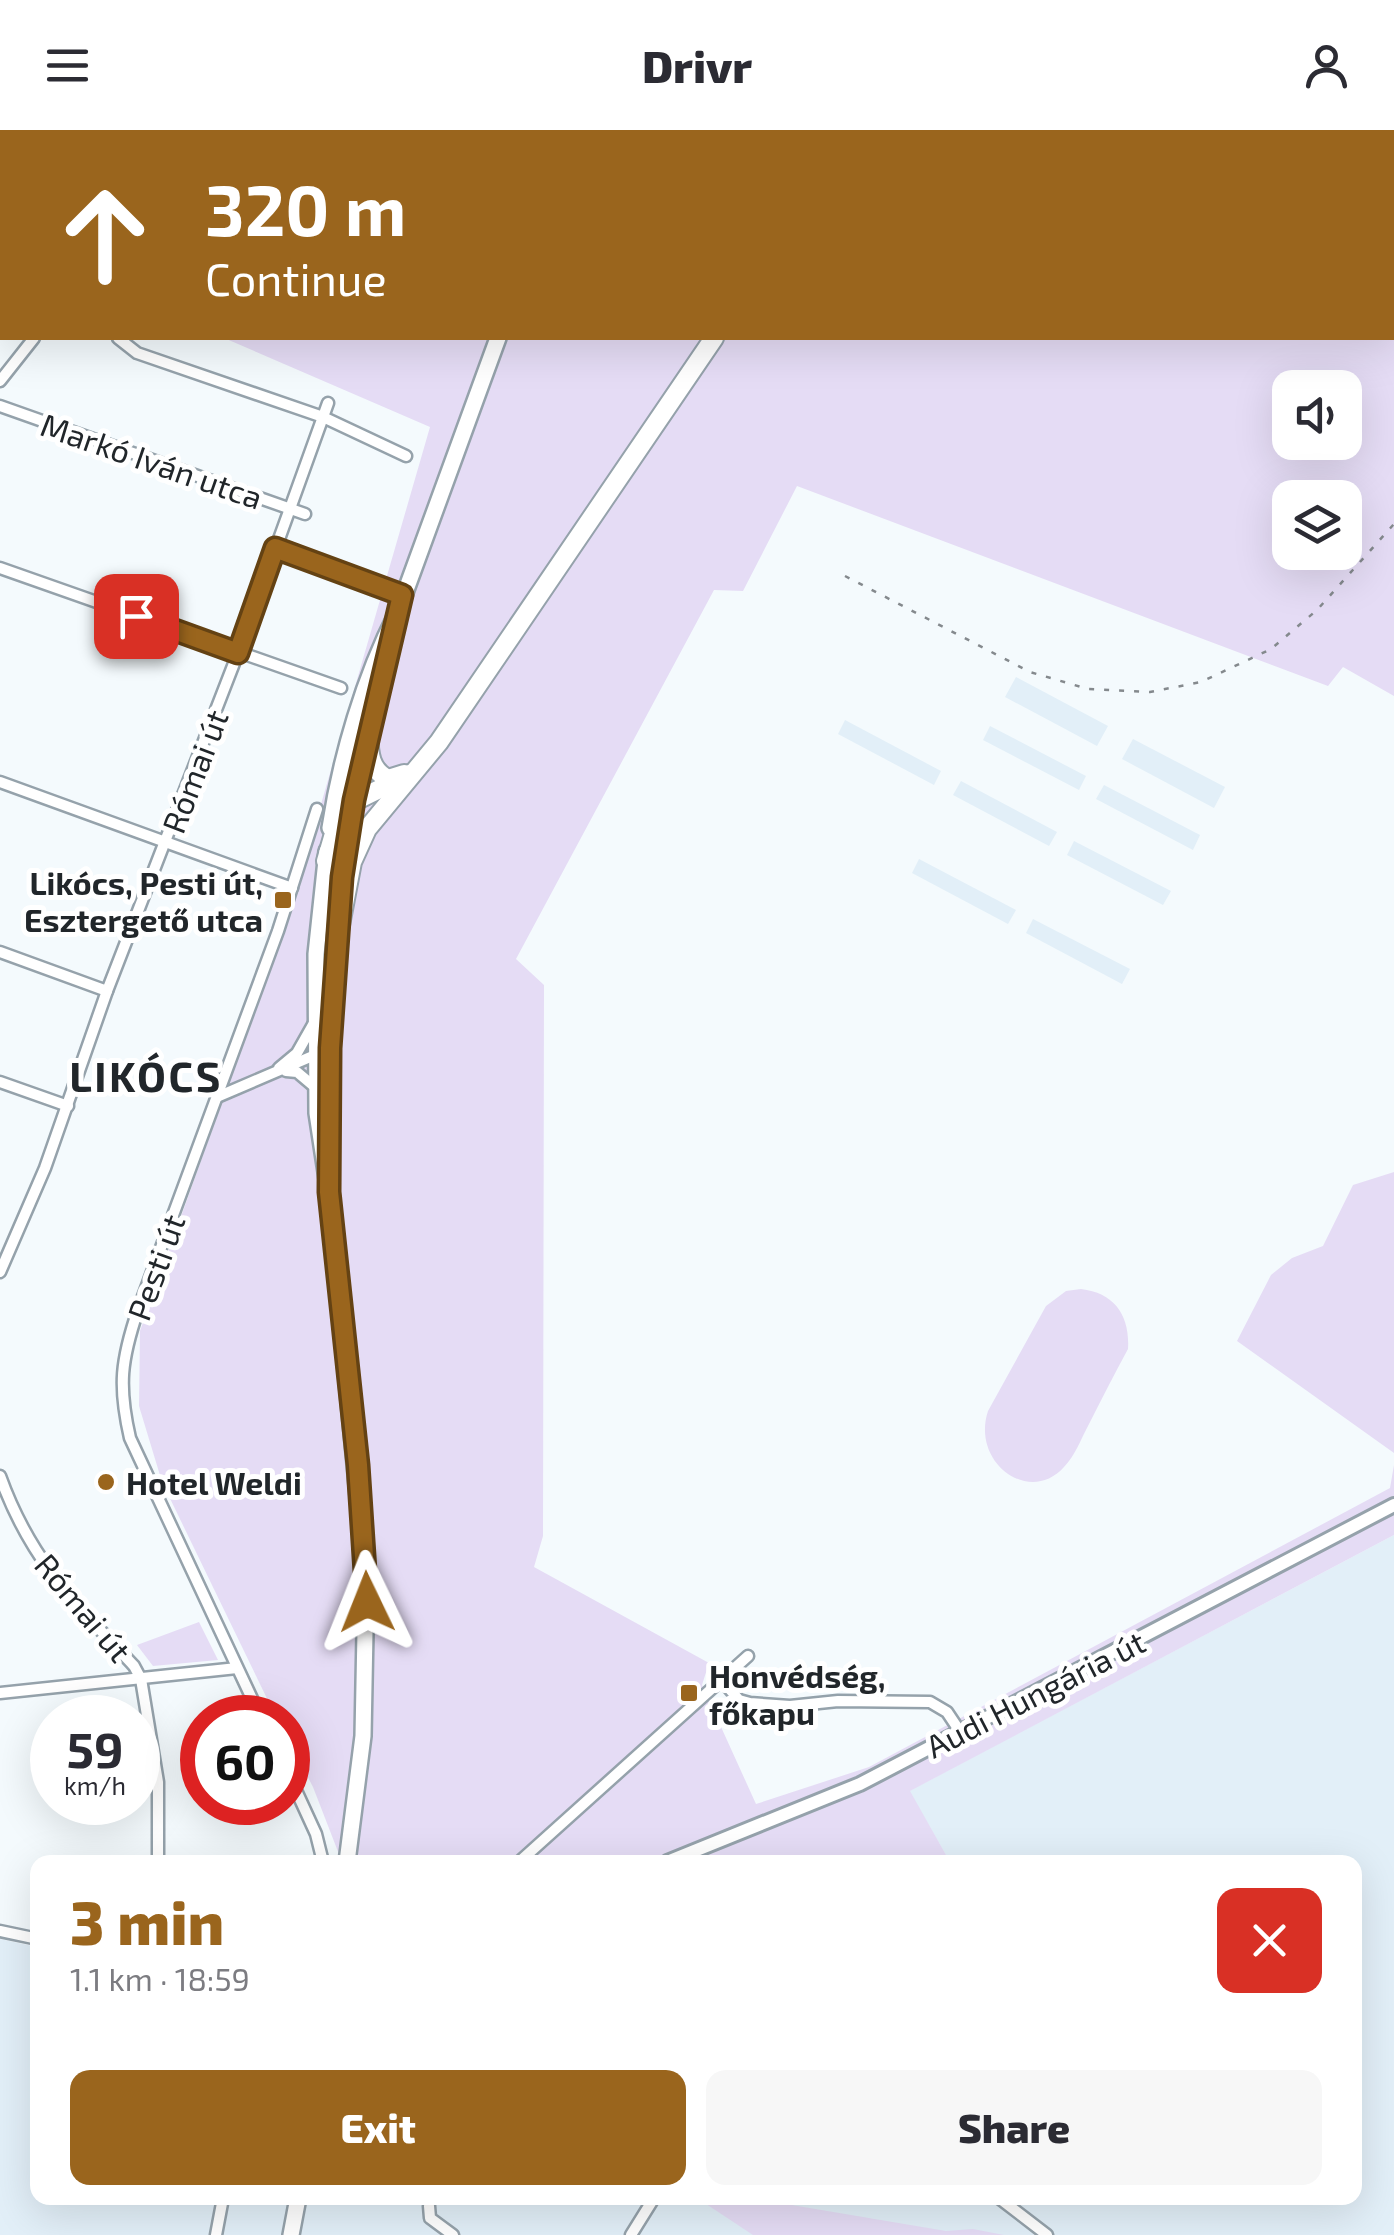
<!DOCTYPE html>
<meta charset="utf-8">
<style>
body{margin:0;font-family:"Exo 2",sans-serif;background:#f7f7f7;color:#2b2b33;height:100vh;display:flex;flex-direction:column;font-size:38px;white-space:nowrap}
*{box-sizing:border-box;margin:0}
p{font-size:32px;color:#7c7c81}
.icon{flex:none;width:55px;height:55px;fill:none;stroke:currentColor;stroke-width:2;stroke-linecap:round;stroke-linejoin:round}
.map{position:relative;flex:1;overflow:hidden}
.details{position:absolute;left:30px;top:1725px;width:1332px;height:350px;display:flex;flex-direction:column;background:#fff;border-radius:20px;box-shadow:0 10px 40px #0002}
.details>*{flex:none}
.top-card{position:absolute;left:0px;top:0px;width:1395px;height:210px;box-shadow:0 10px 40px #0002;background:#9a651d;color:#fff;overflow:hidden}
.tools{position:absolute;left:1272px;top:240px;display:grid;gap:20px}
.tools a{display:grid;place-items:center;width:90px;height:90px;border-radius:20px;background:#fff;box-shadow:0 10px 40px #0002;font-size:50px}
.speed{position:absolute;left:30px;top:1565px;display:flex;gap:20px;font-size:50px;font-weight:700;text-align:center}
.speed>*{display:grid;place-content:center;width:130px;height:130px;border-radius:50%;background:#fff;box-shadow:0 10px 40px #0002;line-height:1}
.speed small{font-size:25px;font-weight:400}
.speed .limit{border:15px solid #d22;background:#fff;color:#111}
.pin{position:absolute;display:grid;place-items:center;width:85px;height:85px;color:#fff;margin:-42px;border-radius:20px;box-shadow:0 5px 15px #0006}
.me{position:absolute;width:110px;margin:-55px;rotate:358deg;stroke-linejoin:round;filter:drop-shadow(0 0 8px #0008)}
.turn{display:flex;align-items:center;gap:35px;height:210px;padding:0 40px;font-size:45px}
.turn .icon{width:130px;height:130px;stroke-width:2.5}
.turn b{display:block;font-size:70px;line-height:85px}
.round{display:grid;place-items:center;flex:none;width:105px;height:105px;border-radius:20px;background:#f7f7f7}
.head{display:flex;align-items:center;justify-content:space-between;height:170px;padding:0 40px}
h1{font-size:60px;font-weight:800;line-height:75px;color:#9a651d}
.action{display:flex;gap:20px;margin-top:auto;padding:20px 40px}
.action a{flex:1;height:115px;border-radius:20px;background:#9a651d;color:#fff;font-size:40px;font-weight:800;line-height:115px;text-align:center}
.action a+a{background:#f7f7f7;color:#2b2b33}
header{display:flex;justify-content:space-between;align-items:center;height:130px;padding:0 40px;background:#fff;font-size:45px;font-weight:800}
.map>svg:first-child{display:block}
</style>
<header><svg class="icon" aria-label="menu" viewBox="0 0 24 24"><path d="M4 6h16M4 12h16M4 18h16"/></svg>Drivr<svg class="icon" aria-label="person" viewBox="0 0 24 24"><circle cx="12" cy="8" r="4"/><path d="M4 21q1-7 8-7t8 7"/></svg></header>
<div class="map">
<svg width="1394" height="2105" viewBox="0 0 1394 2105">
<rect width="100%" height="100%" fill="#f4fafd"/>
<!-- built -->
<g fill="#e2eff8">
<polygon points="1016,547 1108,596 1097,616 1005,567"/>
<polygon points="845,590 941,641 934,655 838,604"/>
<polygon points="990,596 1086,646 1079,660 983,610"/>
<polygon points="1133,609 1225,657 1214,678 1122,629"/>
<polygon points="961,651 1057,702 1049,716 953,665"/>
<polygon points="1104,655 1200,705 1193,720 1096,669"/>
<polygon points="1074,711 1171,761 1163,775 1067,725"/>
<polygon points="919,729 1016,780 1008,794 912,743"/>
<polygon points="1033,789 1130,839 1122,854 1026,803"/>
<polygon points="1394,1405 1394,2105 0,2105 0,1809 37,1817 38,2068 1355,2068 1355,1732 950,1732 909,1661"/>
</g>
<!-- green -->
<g fill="#e5dcf5" fill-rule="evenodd">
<polygon points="0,0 420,0 427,2 2,2 0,160"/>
<path d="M517 0H1394V566L1343 537 1328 556 797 356 743 461 714 460 516 829 544 855 543 1406 534 1437 709 1533 702 1555 756 1674 869 1637 1390 1358 1394 1335V1405L910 1661 950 1732H342L313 1657 288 1609V1588L276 1587 162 1352 139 1276 140 1201 289 785 430 297 224 208H1392V2H516ZM1290 258H1345V312H1290ZM1290 368H1345V422H1290Z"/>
<polygon points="1394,1042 1394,1323 1237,1211 1271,1145 1292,1128 1323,1116 1353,1055"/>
<path d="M1081 1159C1115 1163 1130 1186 1128 1219 1114 1245 1101 1270 1088 1296 1081 1309 1075 1326 1064 1337 1029 1376 971 1332 988 1281L1046 1176 1066 1161Z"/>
<polygon points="199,1492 218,1530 153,1536 137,1515"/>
<polygon points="697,2068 750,2068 946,2101 973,2099 1004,2105 753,2105"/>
</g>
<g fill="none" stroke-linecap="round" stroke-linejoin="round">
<!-- minor casing -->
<g stroke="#95a2ab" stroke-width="15">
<g id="minor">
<polyline points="118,208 137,223 323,287 406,326"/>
<polyline points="0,251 34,208"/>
<polyline points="0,276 305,384"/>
<polyline points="275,418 403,465"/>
<polyline points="0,438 341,558"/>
<polyline points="0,652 292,758"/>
<polyline points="0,822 107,861"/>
<polyline points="279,938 297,923 314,893"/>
<polyline points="286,941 297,942 316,958"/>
<polyline points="0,952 68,976"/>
<polyline points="217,967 322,922"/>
<polyline points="0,1142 45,1038 107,861 238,523 328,273"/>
<path d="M0 1346C30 1430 75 1473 134 1536L141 1549 158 1652V1732"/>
<polyline points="721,1549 739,1570 750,1573 790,1576 838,1571 930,1572 947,1582 959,1600"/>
<polyline points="0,1563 237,1538"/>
<path d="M261 1588 130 1308C118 1256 121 1230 138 1180L278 801 317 679"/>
<polyline points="288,1643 316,1704 323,1732"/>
<polyline points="519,1732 748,1526"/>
<polyline points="0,1801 38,1809"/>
<polyline points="999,2068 1047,2105"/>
<polyline points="429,2076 430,2088 453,2105"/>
<polyline points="216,2105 223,2068"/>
<polyline points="631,2105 654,2068"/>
</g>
</g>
<!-- tertiary casing -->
<g stroke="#95a2ab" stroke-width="18">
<polyline id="tertiary" points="667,1732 860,1654 1394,1375"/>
</g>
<!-- primary casing -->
<g stroke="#95a2ab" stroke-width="20">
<g id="primary">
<polyline points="577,2 579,0"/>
<polyline points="395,490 498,208"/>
<path d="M330 698C341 626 364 548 397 483"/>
<polyline points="327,721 316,824 317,983 329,1062 366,1449 363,1606 347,1732"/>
<polyline points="342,745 354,670 385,532"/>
<polyline points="331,1039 329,918 337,802"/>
<polyline points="291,2105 298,2068"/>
</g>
</g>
<!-- trunk casing -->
<g stroke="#95a2ab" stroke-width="22">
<g id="trunk">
<polyline points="876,2 878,0"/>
<path d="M368 605C369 624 370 640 388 649L404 644"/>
<polyline points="326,731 338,690 349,674 410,644"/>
<polyline points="337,811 352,732 367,699 439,612 714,208"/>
</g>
</g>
<!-- minor -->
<use href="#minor" stroke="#fff" stroke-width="10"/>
<!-- tertiary -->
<use href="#tertiary" stroke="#fff" stroke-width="12"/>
<!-- primary -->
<use href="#primary" stroke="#fff" stroke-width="15"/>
<!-- trunk -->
<use href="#trunk" stroke="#fff" stroke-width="18"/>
<!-- rail -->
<polyline stroke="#84898d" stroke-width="2.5" stroke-dasharray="5 10" stroke-linecap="butt" points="845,446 1030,542 1088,559 1150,562 1201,552 1271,519 1317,480 1394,394"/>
</g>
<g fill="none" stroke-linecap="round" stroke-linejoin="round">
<!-- route casing -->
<g stroke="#644213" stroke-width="25">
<polyline id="route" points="136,486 238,523 275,418 402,465 354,670 342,747 330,918 329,1062 358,1335 367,1472"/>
</g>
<!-- route -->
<use href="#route" stroke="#9a651d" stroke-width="18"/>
</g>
<!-- markers -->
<g fill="#9a651d" stroke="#fff" stroke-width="4">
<rect x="273" y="760" width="20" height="20" rx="5"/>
<circle cx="106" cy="1352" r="10"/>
<rect x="679" y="1553" width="20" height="20" rx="5"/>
</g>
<g text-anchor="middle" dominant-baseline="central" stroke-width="10" stroke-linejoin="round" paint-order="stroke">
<!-- street labels -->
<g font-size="32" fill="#21262a" stroke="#fff">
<text transform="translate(152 330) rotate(19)">Markó Iván utca</text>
<text transform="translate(194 641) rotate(-69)">Római út</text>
<text transform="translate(155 1137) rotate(-70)">Pesti út</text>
<text transform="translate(84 1477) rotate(50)">Római út</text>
<text transform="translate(1035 1563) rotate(-27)">Audi Hungária út</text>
</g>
<!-- poi labels -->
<g font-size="32" font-weight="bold" fill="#21262a" stroke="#fff" text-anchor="start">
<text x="263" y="752" text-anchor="end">Likócs, Pesti út,<tspan x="263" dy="37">Esztergető utca</tspan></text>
<text x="126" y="1352">Hotel Weldi</text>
<text x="709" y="1545">Honvédség,<tspan x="709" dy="37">főkapu</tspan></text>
</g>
<!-- district labels -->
<g font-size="42" font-weight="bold" letter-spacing="2.5" fill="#21262a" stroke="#fff">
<text x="146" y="945">LIKÓCS</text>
</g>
</g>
</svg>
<div class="tools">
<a><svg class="icon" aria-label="sound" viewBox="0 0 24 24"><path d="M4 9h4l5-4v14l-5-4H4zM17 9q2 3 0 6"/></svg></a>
<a><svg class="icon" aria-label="layers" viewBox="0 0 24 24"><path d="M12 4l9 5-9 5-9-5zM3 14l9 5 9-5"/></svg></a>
</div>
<div class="speed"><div>59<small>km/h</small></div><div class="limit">60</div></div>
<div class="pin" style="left:136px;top:486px;background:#d93025"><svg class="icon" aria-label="arrive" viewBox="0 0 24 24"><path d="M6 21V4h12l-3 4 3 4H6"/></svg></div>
<svg class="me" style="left:367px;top:1472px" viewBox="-20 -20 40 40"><path d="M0-17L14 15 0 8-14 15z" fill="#9a651d" stroke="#fff" stroke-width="4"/></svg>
<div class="top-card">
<div class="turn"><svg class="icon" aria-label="ahead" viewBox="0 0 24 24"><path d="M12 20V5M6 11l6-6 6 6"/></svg><div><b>320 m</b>Continue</div></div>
</div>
<section class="details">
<div class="head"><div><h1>3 min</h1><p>1.1 km · 18:59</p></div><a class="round" style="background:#d93025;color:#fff"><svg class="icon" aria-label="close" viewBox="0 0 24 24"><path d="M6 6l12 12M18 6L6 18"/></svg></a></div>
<div class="action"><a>Exit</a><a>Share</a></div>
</section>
</div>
